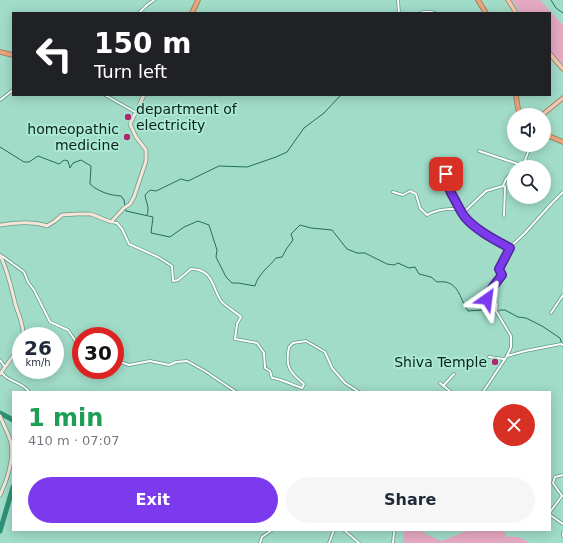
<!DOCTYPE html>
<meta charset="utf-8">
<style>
body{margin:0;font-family:"DejaVu Sans",sans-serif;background:#f6f6f7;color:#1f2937;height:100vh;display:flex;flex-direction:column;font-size:15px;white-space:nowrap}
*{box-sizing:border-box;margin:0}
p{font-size:13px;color:#747a83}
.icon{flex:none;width:22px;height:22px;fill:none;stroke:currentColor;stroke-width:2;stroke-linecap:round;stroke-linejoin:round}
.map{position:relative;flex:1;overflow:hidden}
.side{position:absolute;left:12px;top:391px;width:539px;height:140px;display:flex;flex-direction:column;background:#fff;border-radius:0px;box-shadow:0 2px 10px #0003}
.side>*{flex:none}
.hud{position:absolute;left:12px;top:12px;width:539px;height:84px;border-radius:0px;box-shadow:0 2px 10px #0003;background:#202124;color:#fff;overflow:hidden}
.fabs{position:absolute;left:507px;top:108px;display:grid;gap:8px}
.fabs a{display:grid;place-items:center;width:44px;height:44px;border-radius:50%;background:#fff;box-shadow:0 2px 10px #0003;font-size:20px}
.speed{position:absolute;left:12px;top:327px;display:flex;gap:8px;font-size:20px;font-weight:700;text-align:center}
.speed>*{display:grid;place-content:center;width:52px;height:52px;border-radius:50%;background:#fff;box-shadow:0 2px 10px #0003;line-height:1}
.speed small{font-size:10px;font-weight:400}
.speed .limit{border:6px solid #d22;background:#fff;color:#111}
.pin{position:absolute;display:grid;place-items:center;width:34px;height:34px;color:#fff;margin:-17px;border-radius:8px;box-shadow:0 2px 6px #0006}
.me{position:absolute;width:44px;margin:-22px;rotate:31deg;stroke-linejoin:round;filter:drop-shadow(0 0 3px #0008)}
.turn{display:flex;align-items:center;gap:14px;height:84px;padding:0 16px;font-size:18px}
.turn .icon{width:52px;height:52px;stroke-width:2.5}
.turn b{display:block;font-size:28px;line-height:34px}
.round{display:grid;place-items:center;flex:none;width:42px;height:42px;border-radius:21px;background:#f6f6f7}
.overview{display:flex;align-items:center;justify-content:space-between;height:68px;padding:0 16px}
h1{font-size:24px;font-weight:600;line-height:30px;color:#1e9e55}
.button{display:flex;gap:8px;margin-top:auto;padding:8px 16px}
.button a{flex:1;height:46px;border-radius:24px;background:#7c3aed;color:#fff;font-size:16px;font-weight:600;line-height:46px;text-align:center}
.button a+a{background:#f6f6f7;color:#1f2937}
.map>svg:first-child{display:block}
</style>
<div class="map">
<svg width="563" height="543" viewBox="0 0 563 543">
<rect width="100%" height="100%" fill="#a0dcc8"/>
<!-- green -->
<g fill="#e5a8c2">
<polygon points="512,0 540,0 563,25 563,64 550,51 550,13 521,13"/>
<path d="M406 530H423L424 533 441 541 469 530H503L507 537C516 536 522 537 529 543H403L404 531Z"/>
</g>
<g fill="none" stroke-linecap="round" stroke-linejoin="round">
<!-- stream -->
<g stroke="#23705b" stroke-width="1">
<polyline points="551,0 556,8 563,13"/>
<path d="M0 147 24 162H29L38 156 59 164 64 160 68 161 70 168 73 163 81 160 91 166 90 184C99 192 109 195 121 196L124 200 126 211 153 217 151 233 170 237 184 227 198 221 209 225 217 250 216 257 226 277 232 283H238L255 286C258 274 269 267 276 258L282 257 287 248 293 240 291 234 300 225 311 228 332 230 347 249 357 253H365L387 264 394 265 398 263 409 268 415 267 419 274 431 277 437 282C459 279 459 298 468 311L482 310 493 314 500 310H505L518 317 526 318 542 326 560 338 563 347"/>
<path d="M147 215C150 207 146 203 145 195L150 190 156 191 181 179 188 181 219 166 247 167 276 157 287 152 304 128 324 113 341 95"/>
</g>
<!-- river -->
<g stroke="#2e9177" stroke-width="5">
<polyline points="0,413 13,420"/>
<polyline points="0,531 13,487"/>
</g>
<!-- street casing -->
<g stroke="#609b88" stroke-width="3.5">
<g id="street">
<polyline points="398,0 399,13"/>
<polyline points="139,13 147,5 154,0"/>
<path d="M420 13C425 11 429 11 435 13"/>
<polyline points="105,95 135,112"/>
<polyline points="0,100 13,90"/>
<polyline points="479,151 521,165"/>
<polyline points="518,167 524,163 530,147 530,145"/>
<path d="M447 174C445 187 453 199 461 209"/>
<polyline points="503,186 505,187 504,216"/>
<path d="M393 192 403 195 410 191 416 194 420 208 427 215C438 209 450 208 462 210 466 225 496 240 509 248"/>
<polyline points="462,212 465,211 486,191 503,186 506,179 514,169"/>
<path d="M111 222 117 223 122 229 129 244 158 257 172 266 173 281 178 280 191 269C213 269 212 287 221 301 224 305 237 313 241 317L237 324 235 339 257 343 264 353 265 368 270 371 272 378C282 379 292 385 302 388L304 384C289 372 285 366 289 347L293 343 306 341 325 352 332 368 345 383 359 392"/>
<polyline points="2,256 24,272 28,282 34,290 50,322 68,330 81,349"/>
<polyline points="551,313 563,295"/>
<polyline points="507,356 511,347 511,336 496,311 497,304 487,299 486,296 502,275 499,269 509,248 524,234 552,203 563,192"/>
<polyline points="489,357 504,359"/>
<polyline points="0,360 5,367"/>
<polyline points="115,360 129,365 150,361 169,365 176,362 187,361 205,371 236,392"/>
<path d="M2 373C8 382 23 382 29 392"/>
<polyline points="440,383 451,392"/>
<polyline points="443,386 454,374"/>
<polyline points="483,392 507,356 525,351 561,344 563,345"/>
<polyline points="550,512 562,496 553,483 555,477 563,475"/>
<polyline points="550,515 563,524"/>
<polyline points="344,530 359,543"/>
<polyline points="563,533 563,536"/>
<polyline points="260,543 262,537 272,530"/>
<polyline points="329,543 334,530"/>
<polyline points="393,543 394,532"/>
</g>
</g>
<!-- secondary casing -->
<g stroke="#609b88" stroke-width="4.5">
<g id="secondary">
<path d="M0 225C16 223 31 221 47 226L55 221 62 215 77 214H91L111 222 124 208 130 204 134 197 146 161V150L136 137 130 124 144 95"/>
<path d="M0 255C8 271 11 286 15 303 18 314 24 324 23 336"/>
<polyline points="0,374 18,349 21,341"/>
<path d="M0 416C3 424 9 434 11 443 14 459 7 481 0 495"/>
</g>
</g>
<!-- primary casing -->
<g stroke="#9a775b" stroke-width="5">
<g id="primary">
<polyline points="508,0 516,13"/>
<polyline points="550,54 563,69"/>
<polyline points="542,115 563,98"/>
</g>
</g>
<!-- highway casing -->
<g stroke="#9a775b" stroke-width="5.5">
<g id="highway">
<polyline points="478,0 486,13"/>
<polyline points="192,13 198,0"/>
<polyline points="0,52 13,55"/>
<polyline points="516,95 518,109 521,115"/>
<polyline points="544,134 563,142"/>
</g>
</g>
<!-- street -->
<use href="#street" stroke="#fff" stroke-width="2"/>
<!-- secondary -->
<use href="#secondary" stroke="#f8e4d8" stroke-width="3"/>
<!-- primary -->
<use href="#primary" stroke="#f1c9b1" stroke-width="3.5"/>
<!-- highway -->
<use href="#highway" stroke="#e8a57d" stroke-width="4"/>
</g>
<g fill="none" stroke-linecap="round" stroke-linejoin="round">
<!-- route casing -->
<g stroke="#51269a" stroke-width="10">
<path id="route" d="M446 174C446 184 450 192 455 200 457 204 462 213 464 216 474 229 495 240 510 248L499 269 502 275 486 296 487 299"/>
</g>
<!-- route -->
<use href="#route" stroke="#7c3aed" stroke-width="7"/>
</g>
<!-- markers -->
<g fill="#ad2871" stroke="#ace9d5" stroke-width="1.5">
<circle cx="128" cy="117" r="4"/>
<circle cx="127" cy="137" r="4"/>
<circle cx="495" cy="362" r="4"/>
</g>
<g text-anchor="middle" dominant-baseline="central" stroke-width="4" stroke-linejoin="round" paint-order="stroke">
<!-- poi labels -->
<g font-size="14" fill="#09221b" stroke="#ace9d5" text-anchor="end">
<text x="136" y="109" text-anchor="start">department of<tspan x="136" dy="16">electricity</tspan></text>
<text x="119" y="129">homeopathic<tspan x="119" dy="16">medicine</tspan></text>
<text x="487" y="362">Shiva Temple</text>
</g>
</g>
</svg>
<div class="fabs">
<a><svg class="icon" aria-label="sound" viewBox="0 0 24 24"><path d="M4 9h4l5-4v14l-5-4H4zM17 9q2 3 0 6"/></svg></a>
<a><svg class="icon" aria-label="search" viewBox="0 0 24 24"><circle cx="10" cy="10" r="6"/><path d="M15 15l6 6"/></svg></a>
</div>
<div class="speed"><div>26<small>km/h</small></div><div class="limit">30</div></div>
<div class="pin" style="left:446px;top:174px;background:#d93025"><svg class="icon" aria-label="arrive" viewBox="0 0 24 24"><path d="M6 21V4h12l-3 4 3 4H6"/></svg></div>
<svg class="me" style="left:487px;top:299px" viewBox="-20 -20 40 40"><path d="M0-17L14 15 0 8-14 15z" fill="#7c3aed" stroke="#fff" stroke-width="4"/></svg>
<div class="hud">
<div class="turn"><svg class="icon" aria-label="left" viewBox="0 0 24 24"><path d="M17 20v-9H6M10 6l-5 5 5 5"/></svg><div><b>150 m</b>Turn left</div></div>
</div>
<section class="side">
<div class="overview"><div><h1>1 min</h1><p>410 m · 07:07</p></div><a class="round" style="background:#d93025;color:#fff"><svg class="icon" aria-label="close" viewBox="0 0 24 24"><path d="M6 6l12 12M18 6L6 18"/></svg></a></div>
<div class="button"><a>Exit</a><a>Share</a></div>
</section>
</div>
